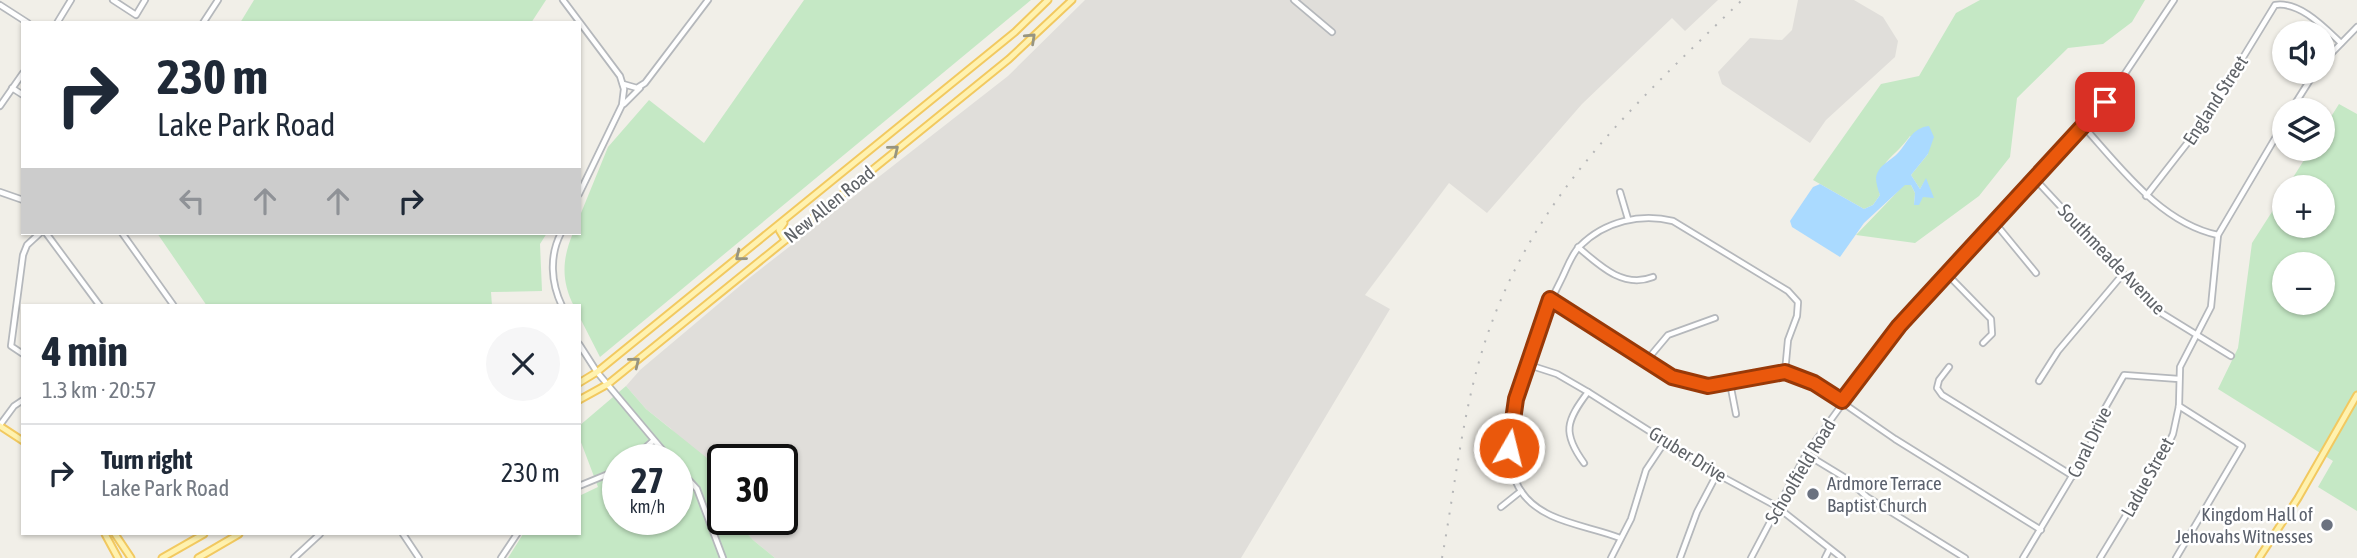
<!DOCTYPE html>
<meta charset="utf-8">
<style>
body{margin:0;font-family:"Asap Condensed",sans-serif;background:#f6f6f7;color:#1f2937;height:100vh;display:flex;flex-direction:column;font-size:26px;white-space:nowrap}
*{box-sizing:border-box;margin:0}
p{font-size:23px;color:#747a83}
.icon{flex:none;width:38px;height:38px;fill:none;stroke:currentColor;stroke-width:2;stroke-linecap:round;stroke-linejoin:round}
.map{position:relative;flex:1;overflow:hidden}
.details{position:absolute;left:21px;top:304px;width:560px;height:231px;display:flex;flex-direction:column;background:#fff;border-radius:0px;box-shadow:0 2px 5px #0004}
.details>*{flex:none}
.banner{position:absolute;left:21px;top:21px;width:560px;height:214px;border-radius:0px;box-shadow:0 2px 5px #0004;background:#fff;color:#1f2937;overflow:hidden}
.fabs{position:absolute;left:2272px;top:21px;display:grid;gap:14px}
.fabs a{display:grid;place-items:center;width:63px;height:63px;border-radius:50%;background:#fff;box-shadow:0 2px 5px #0004;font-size:35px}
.speed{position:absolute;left:602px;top:444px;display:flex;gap:14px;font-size:35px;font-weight:700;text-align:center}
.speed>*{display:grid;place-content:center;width:91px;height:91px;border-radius:50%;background:#fff;box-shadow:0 2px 5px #0004;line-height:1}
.speed small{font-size:18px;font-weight:400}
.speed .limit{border:4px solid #111;border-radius:10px;background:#fff;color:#111}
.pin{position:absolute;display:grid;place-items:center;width:60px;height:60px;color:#fff;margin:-30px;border-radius:14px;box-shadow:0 4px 10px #0006}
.me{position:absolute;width:77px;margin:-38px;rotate:8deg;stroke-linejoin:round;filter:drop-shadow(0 0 5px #0008)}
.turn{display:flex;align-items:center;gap:24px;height:147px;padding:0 21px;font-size:32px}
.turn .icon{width:91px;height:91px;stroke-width:2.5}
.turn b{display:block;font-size:49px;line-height:60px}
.lanes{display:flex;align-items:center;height:66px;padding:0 21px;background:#0003;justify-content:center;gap:35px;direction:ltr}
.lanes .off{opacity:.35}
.round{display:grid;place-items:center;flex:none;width:74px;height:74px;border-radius:37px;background:#f6f6f7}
.head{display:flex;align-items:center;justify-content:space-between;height:119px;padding:0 21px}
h1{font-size:42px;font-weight:700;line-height:52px}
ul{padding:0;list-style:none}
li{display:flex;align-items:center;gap:21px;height:98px;padding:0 21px;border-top:2px solid #e0e1e3}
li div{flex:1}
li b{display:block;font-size:26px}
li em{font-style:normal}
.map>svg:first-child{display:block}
</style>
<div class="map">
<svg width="2357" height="558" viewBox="0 0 2357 558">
<rect width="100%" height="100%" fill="#f1efe8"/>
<!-- industrial -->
<g fill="#e0deda">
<polygon points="1085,0 1718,0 1685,31 1672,18 1582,104 1487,213 1449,183 1365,295 1390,309 1241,558 775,558 753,540 735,520 782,520 782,460 723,460 723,506 714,472 670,428 646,409 626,386 640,370 748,279 1008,76"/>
<polygon points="1798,0 1854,0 1883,17 1898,41 1895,57 1826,120 1810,143 1722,84 1718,72 1750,38 1782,40 1792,30"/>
</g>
<!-- green -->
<g fill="#c5e8c5" fill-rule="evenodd">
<polygon points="254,0 546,0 531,23 240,23"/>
<path d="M804 0H1031L600 357 579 316V306H574C561 281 562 259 573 233H579V218L608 147 649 100 704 143Z"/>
<path d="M1980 0H2145L2132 22 2103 44 2068 48 2017 98 2010 157 1979 196 1915 243 1856 235 1905 184 1911 185 1915 193 1914 205 1926 179 1920 189 1911 175 1928 154 1910 136C1894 159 1872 164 1880 195L1873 205 1864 209 1813 180 1881 84 1919 76 1956 13Z"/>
<path d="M2339 104 2357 114V511L2318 487 2333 461 2218 389 2238 348 2252 243 2284 193V226H2322V187H2287L2311 149H2322V131ZM2284 264H2322V303H2284Z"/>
<polygon points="157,233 547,233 540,244 542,291 491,292 492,306 207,306"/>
<path d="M626 386 646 409 707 458 723 506V520H735L753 540 775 558H508L523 534H579V496L598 487 579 437V426ZM618 460H677V520H618Z"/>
</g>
<!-- water -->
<path fill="#aadaff" d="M1929 126 1934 137 1928 154 1911 175 1920 189 1926 178 1934 198 1923 197 1919 205H1914L1915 193 1911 185H1905L1864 223 1840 257 1792 227 1790 221 1813 187 1820 184 1864 209 1873 205 1880 195C1878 190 1876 183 1876 178 1878 165 1889 162 1897 154 1908 143 1911 128 1929 126Z"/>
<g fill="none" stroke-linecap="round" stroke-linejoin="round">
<!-- minor casing -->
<g stroke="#b5b8bc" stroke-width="8">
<g id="minor">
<polyline points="113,0 136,15 145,0"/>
<polyline points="563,0 620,76 624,89 622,105 579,194"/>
<polyline points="1294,0 1332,32"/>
<polyline points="0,5 28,23"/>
<polyline points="57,23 71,0"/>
<polyline points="203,23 218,0"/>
<polyline points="2322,63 2357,27"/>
<polyline points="623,84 637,88 645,83 708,0"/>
<polyline points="12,88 23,95"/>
<polyline points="624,104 640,88"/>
<polyline points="0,106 23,73"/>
<polyline points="2291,110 2315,72"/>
<path d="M2084 127C2121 168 2161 223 2218 235"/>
<polyline points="2035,179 2158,311 2231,356"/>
<polyline points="0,192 23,200"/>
<polyline points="1620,192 1628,219"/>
<path d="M2146 196 2203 123 2275 5C2300 1 2325 28 2341 43"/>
<polyline points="1995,223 2036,273"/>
<polyline points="46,233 100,306"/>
<polyline points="122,233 174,306"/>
<path d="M561 233C549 256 551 283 562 306"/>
<path d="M1578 247C1599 265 1623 289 1653 277"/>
<polyline points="1947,274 1991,319 1992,334 1983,343"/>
<polyline points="1550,299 1673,377 1708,386 1785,372 1814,383 1895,439 2041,530"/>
<polyline points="579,344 597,372 671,460"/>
<polyline points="23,354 11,346 23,255 27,245 40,233"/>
<polyline points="1647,360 1668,335 1715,318"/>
<polyline points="1526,364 1557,374 1588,392 1717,474 1776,506 1842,558"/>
<polyline points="1949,367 1939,380 1937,388 1942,395 2073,476"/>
<polyline points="2039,381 2058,351 2123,274"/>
<polyline points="1730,383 1736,414"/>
<polyline points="0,425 14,406 23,400"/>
<polyline points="1806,454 1847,479 1867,497 1965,558"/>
<polyline points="631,460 653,441"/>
<path d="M1584 463C1562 433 1566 421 1588 392"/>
<polyline points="677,467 697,489 723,558"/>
<polyline points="579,486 618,470"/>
<polyline points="1501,507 1521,491"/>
<polyline points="403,534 419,558"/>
<path d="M1620 538C1588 525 1542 523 1521 491 1488 441 1537 326 1562 278 1567 268 1572 253 1580 246 1605 221 1641 213 1673 221L1788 291 1798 302 1797 316 1788 340 1785 372"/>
<polyline points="294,558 320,534"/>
<polyline points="501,558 517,534"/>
<polyline points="1611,558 1631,519 1646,470 1666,440"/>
<polyline points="1680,558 1697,512 1717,474"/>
<polyline points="1751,558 1806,454 1899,326 2110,96 2174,0"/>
<polyline points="1825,558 1829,550"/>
<polyline points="2023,558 2090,446 2100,417 2124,375 2179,379"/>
<polyline points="2100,558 2164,453 2173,434 2179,406 2180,367 2211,307 2218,235 2284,123"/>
<polyline points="2176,558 2242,446 2179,406"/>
</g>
</g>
<!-- major casing -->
<g stroke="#f2c960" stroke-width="9">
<g id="major">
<polyline points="784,223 779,230 785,240"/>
<polyline points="579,383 597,372 1015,32 1048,0"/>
<polyline points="579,400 608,384 687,320 1009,59 1072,0"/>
<polyline points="0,426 23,441"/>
<polyline points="105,534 118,558"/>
<polyline points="115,534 131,558"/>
<polyline points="162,558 204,534"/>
<polyline points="198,558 239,534"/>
<polyline points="2259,558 2298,498 2357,395"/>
</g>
</g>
<!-- minor -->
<use href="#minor" stroke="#fff" stroke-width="4.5"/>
<!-- major -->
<use href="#major" stroke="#fff2af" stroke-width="5"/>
<!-- rail -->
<path stroke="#b6b7b8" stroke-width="2" stroke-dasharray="2 9" stroke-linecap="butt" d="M1442 558C1455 487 1462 414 1484 345 1532 196 1634 105 1742 0"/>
</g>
<!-- one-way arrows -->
<defs><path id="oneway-chevron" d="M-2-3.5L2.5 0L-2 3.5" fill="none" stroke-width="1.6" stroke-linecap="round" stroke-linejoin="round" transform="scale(1.75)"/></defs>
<g stroke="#979581">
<use href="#oneway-chevron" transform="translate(1031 38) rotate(-43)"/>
<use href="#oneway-chevron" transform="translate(894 150) rotate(-39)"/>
<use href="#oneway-chevron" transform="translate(740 256) rotate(141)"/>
<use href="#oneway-chevron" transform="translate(635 362) rotate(-39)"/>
</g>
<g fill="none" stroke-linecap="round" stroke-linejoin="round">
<!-- route casing -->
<g stroke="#983908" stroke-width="18">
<polyline id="route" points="1509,448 1516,399 1550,299 1672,377 1708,386 1785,372 1814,383 1842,401 1899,326 2105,102"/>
</g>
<!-- route -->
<use href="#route" stroke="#ea580c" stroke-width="12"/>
</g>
<!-- markers -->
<g fill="#6b7280" stroke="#fff" stroke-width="2.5">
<circle cx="1813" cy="494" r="7"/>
<circle cx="2327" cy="525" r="7"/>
</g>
<g text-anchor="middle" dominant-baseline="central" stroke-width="5" stroke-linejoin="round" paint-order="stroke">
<!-- street labels -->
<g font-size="19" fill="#5f6368" stroke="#fff">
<text transform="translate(2215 100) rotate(-57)">England Street</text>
<text transform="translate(829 204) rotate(-39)">New Allen Road</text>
<text transform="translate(2112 259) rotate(46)">Southmeade Avenue</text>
<text transform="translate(2089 442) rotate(-64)">Coral Drive</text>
<text transform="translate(1688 454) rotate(32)">Gruber Drive</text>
<text transform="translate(1800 471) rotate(-59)">Schoolfield Road</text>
<text transform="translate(2147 477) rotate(-61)">Ladue Street</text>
</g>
<!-- worship labels -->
<g font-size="19" fill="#5b616d" stroke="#fff" text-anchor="start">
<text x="1827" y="483">Ardmore Terrace<tspan x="1827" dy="22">Baptist Church</tspan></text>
<text x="2313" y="514" text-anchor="end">Kingdom Hall of<tspan x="2313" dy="22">Jehovahs Witnesses</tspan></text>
</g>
</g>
</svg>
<div class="fabs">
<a><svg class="icon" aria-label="sound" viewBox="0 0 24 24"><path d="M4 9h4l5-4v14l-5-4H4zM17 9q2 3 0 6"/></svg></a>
<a><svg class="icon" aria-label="layers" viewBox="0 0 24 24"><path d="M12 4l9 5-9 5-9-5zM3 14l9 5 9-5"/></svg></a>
<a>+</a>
<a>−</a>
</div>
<div class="speed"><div>27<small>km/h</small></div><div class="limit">30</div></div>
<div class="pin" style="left:2105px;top:102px;background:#d93025"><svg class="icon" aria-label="arrive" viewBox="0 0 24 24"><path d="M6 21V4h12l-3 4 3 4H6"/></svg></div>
<svg class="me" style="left:1509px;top:448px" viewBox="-20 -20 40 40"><circle r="17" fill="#ea580c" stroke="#fff" stroke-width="3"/><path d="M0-11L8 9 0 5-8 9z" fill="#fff"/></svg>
<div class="banner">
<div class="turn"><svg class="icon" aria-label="right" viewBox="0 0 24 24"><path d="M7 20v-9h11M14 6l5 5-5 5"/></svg><div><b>230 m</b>Lake Park Road</div></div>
<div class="lanes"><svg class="icon off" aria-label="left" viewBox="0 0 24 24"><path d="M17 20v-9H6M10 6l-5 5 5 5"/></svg><svg class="icon off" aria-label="ahead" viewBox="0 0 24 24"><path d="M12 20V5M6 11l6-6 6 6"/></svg><svg class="icon off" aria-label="ahead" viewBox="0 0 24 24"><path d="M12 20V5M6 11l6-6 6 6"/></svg><svg class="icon" aria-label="right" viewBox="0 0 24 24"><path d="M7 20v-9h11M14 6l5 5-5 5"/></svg></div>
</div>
<section class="details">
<div class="head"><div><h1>4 min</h1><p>1.3 km · 20:57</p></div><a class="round"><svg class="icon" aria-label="close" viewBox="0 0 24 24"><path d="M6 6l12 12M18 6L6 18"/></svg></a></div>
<ul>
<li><svg class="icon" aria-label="right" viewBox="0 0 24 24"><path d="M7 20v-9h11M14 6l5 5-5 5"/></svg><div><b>Turn right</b><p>Lake Park Road</p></div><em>230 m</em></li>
</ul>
</section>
</div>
